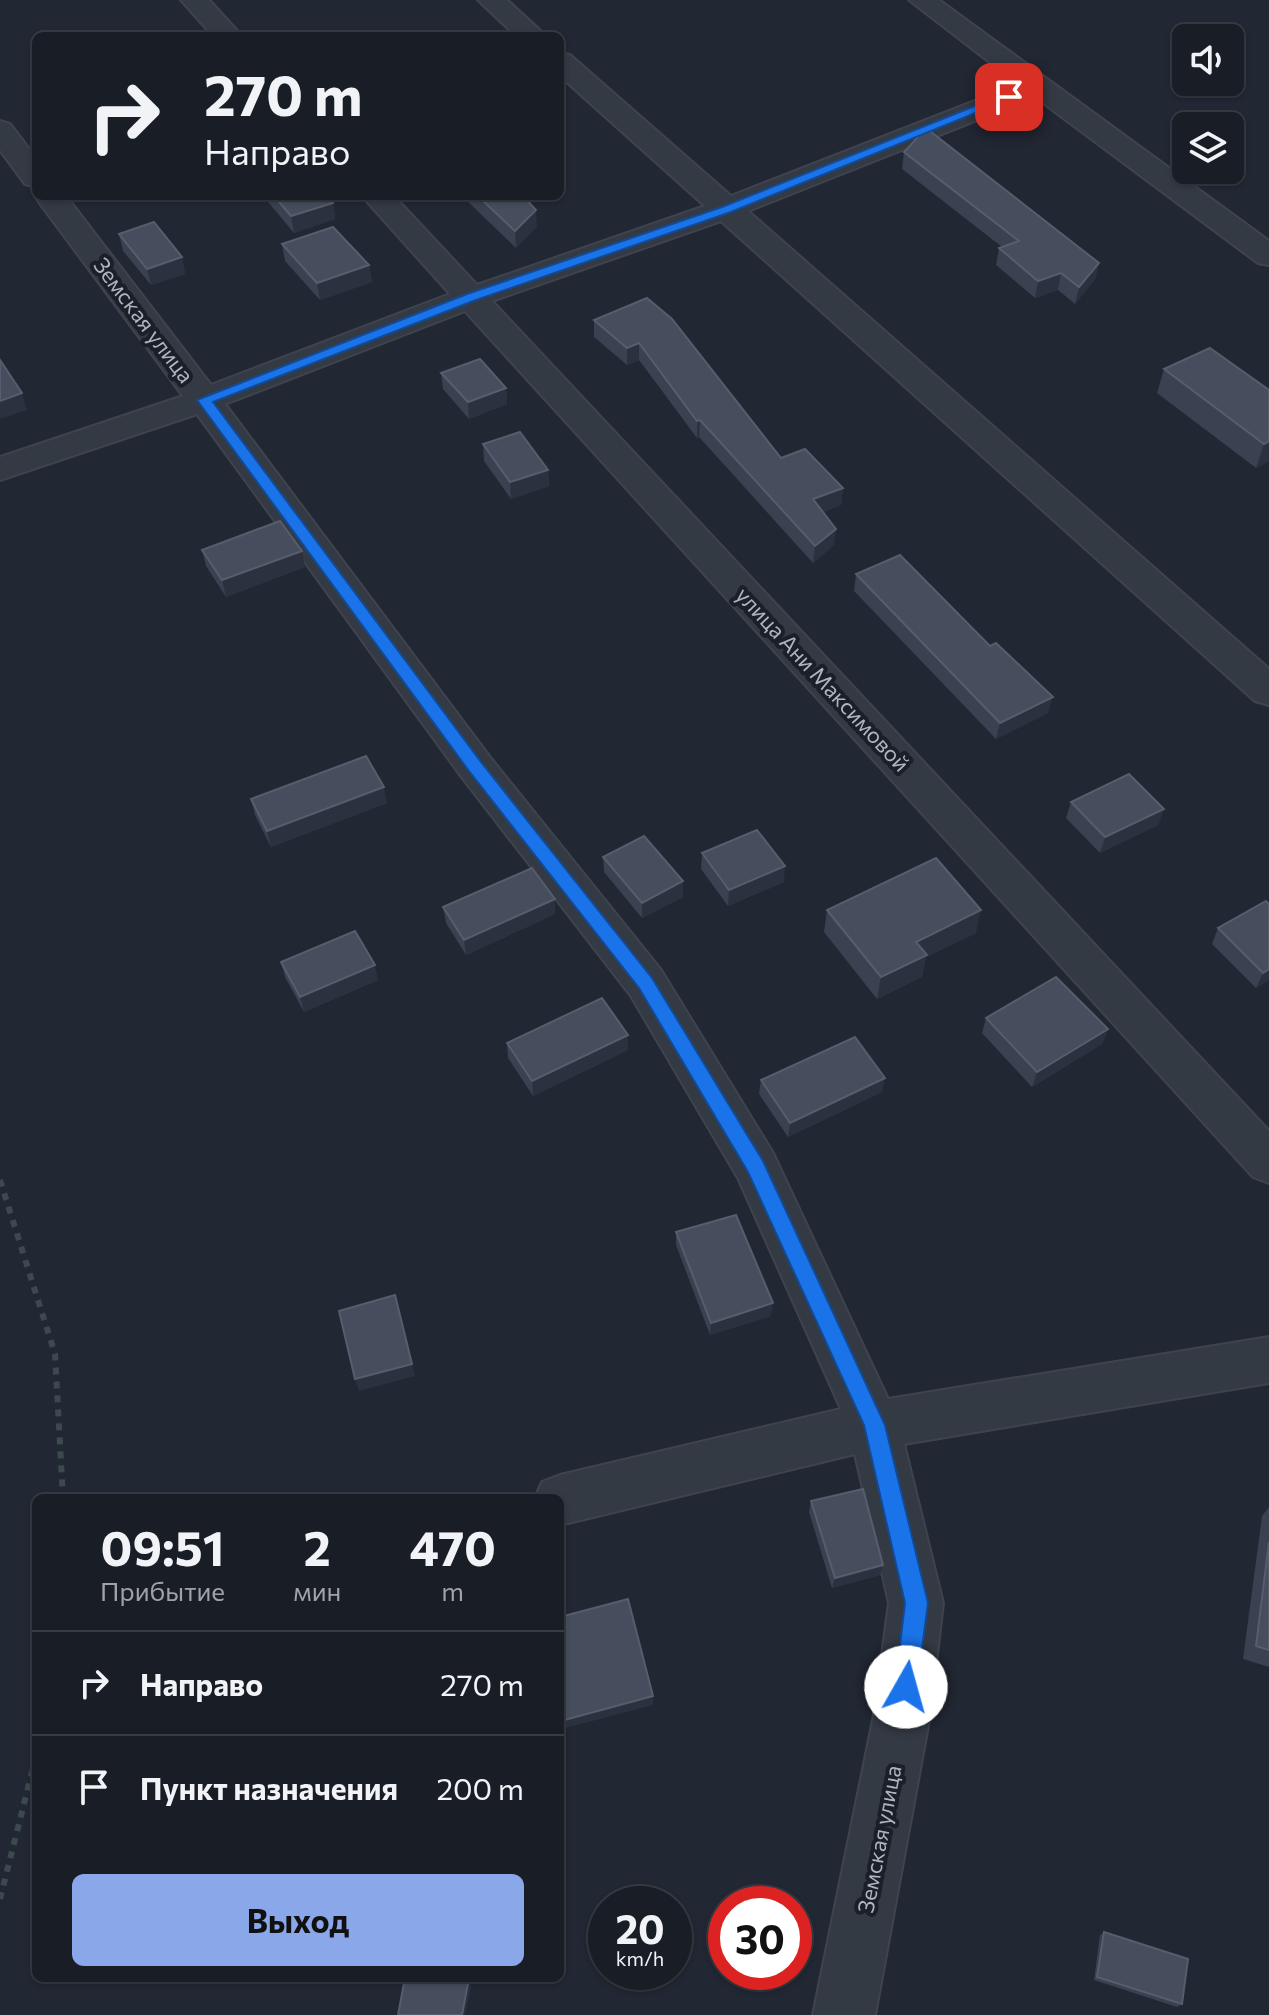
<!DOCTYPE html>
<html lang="ru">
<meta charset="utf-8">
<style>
body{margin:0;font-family:Commissioner,sans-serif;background:#22262e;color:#f1f3f6;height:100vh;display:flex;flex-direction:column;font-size:30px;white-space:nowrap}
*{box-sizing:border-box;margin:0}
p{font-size:26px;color:#9fa2a7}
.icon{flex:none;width:44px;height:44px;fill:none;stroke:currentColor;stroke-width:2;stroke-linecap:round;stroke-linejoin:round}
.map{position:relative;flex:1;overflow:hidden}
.details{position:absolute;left:32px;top:1494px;width:532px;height:488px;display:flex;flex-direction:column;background:#191d26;border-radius:12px;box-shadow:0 2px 6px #0004,0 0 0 2px #373b43}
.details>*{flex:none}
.banner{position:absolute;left:32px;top:32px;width:532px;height:168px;border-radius:12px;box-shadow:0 2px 6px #0004,0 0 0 2px #373b43;background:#191d26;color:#f1f3f6;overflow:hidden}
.fabs{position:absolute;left:1172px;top:24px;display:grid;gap:16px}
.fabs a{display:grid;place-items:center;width:72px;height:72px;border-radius:12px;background:#191d26;box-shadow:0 2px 6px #0004,0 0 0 2px #373b43;font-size:40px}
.speed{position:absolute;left:588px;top:1886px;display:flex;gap:16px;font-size:40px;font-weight:700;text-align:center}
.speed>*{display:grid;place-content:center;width:104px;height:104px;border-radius:50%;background:#191d26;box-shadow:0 2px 6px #0004,0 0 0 2px #373b43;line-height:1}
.speed small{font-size:20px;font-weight:400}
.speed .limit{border:12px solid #d22;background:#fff;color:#111}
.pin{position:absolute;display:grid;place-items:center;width:68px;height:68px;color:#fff;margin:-34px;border-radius:16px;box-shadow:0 4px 12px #0006}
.me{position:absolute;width:88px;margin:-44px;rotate:7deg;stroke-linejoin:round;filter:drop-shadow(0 0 6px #0008)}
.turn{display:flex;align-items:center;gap:28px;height:168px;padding:0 40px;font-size:36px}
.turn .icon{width:104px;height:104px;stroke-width:2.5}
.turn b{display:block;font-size:56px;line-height:68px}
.eta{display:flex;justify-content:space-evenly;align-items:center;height:136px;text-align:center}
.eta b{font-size:48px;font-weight:700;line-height:56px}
.button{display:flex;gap:16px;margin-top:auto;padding:16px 40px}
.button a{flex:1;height:92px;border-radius:12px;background:#8aa7ea;color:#111;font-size:32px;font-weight:700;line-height:92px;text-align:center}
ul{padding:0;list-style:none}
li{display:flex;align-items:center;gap:24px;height:104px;padding:0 40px;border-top:2px solid #373b43}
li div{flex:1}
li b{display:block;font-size:30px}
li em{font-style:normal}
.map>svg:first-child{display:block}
</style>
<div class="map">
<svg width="1269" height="2015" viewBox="0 0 1269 2015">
<rect width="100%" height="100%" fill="#212733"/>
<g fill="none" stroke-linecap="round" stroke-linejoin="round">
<!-- minor casing -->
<g stroke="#3e434e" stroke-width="4">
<g id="minor">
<polygon points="181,0 209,0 242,36 213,36"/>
<polygon points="478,0 507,0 546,36 516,36"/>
<polygon points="909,0 939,0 1269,241 1269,265 1258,263 1035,97 748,211 1269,669 1269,705 1255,701 721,221 492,301 1269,1131 1269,1183 1253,1177 465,311 225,404 489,756 661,970 773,1153 888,1399 1269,1337 1269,1383 904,1444 943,1603 930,1715 875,2015 813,2015 874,1715 889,1603 855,1454 560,1525 560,1498 535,1498 542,1482 560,1475 841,1409 738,1178 631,996 461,776 197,414 0,480 0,457 183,396 39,202 35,196 36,194 66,196 211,385 450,294 362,196 394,196 477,285 705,206 560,76 560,53 570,55 731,196 1018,84"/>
<polygon points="0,121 10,124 36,158 36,187 25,184 0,150"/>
</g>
</g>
<!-- path -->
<g stroke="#3c4a4d" stroke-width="6" stroke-dasharray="7 7" stroke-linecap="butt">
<polyline points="0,1180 55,1354 63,1498"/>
<polyline points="0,1899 36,1756"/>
</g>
<!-- minor -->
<use href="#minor" fill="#343a44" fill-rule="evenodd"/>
</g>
<!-- wall -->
<g fill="#3a4150">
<polygon points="904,152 1099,263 1095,279 1075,304 1058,290 1035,298 996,265 999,248 1002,247 902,169"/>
<polygon points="263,196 327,196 333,203 335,219 294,233"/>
<polygon points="462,196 523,196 537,226 516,248"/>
<polygon points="119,234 182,257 185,274 151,285 123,251"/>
<polygon points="282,244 369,265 372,282 320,300 285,261"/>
<polygon points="647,298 781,458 843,488 841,505 823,512 834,545 813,563 699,437 697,438 639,360 627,365 594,337 594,320"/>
<polygon points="1164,369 1269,390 1269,461 1256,468 1157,393"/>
<polygon points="441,373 506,388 507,404 469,419 443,389"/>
<polygon points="483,444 548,470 549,486 511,499 484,461"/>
<polygon points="202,550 305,567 226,597 206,566"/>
<polygon points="856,574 1048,713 996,739 854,591"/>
<polygon points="251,799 387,803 271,847 255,815"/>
<polygon points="1071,802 1164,809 1158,825 1100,853 1066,818"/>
<polygon points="702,853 784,882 728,906 701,869"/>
<polygon points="603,857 683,897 642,918 604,872"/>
<polygon points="1266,901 1269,980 1256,988 1212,944 1218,928"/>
<polygon points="443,907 555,914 466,955 446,923"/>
<polygon points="827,910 976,933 926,957 922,977 877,999 824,932"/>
<polygon points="281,962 378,980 304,1012 285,977"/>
<polygon points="986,1018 1108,1029 1102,1044 1032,1087 982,1033"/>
<polygon points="507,1043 628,1050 533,1096 508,1058"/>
<polygon points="761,1080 882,1092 788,1137 759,1094"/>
<polygon points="676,1232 771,1316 710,1335 676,1245"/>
<polygon points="811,1501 883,1565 880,1575 832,1588 809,1512"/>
<polygon points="1269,1507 1269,1667 1243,1659 1262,1516"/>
<polygon points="1104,1932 1182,2004 1177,2007 1094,1980 1100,1935"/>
</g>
<!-- shaded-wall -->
<g fill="#2b313f">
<polygon points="333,203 335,219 294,233 291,216"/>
<polygon points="536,210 537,226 516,248 515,231"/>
<polygon points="182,257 185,274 151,285 147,269"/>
<polygon points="1099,263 1095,279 1075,304 1079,287"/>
<polygon points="369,265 372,282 320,300 317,283"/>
<polygon points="1061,273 1058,290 1035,298 1038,281"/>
<polygon points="639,343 639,360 627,365 627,348"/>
<polygon points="506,388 507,404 469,419 468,402"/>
<polygon points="22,393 27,410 0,419 0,401"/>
<polygon points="700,420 699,437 697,438 697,421"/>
<polygon points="1269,441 1269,461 1256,468 1264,444"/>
<polygon points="548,470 549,486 511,499 510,482"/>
<polygon points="843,488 841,505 812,516 813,499"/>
<polygon points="836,529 834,545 813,563 815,546"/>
<polygon points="302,551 305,567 226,597 222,580"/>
<polygon points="1053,697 1048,713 996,739 1000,723"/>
<polygon points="384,787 387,803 271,847 267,831"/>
<polygon points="1164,809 1158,825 1100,853 1105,837"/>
<polygon points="785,866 784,882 728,906 729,890"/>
<polygon points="683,881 683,897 642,918 642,903"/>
<polygon points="555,899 555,914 466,955 464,940"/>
<polygon points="981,910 976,933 926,957 922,977 877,999 881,977 916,942"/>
<polygon points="375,965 378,980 304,1012 300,997"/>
<polygon points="1269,969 1269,980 1256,988 1263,973"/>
<polygon points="1108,1029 1102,1044 1032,1087 1037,1072"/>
<polygon points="628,1035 628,1050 533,1096 532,1081"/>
<polygon points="885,1078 882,1092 788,1137 790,1123"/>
<polygon points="773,1303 771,1316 710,1335 711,1323"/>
<polygon points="412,1364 415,1376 359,1391 355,1379"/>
<polygon points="883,1565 880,1575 832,1588 835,1578"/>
<polygon points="653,1696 653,1705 562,1729 561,1721"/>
<polygon points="469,1978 473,1978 465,2015 462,2015"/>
</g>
<!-- building -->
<g fill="#464d5c" stroke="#575d6c" stroke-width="2">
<polygon points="926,128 1099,263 1079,287 1061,273 1038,281 999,248 1019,241 904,152"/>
<polygon points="274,196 327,196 333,203 291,216"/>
<polygon points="478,196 523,196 536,210 515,231"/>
<polygon points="154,222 182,257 147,269 119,234"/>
<polygon points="333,227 369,265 317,283 282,244"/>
<polygon points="647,298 672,319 781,458 805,449 843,488 813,499 836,529 815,546 700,420 697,421 639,343 627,348 594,320"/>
<polygon points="1210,348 1269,390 1269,441 1264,444 1164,369"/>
<polygon points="480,359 506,388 468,402 441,373"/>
<polygon points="0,360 22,393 0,401"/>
<polygon points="520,432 548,470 510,482 483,444"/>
<polygon points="280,521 302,551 222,580 202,550"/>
<polygon points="900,555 990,646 996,643 1053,697 1000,723 856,574"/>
<polygon points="366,756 384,787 267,831 251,799"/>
<polygon points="1129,774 1164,809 1105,837 1071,802"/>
<polygon points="757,830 785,866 729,890 702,853"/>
<polygon points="644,836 683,881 642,903 603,857"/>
<polygon points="936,858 981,910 916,942 927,955 881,977 827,910"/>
<polygon points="532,868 555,899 464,940 443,907"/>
<polygon points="1266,901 1269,904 1269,969 1263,973 1218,928"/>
<polygon points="355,931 375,965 300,997 281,962"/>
<polygon points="1056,977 1108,1029 1037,1072 986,1018"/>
<polygon points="602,998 628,1035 532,1081 507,1043"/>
<polygon points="855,1037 885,1078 790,1123 761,1080"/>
<polygon points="736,1215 773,1303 711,1323 676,1232"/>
<polygon points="395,1295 412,1364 355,1379 339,1311"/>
<polygon points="863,1489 883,1565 835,1578 811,1501"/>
<polygon points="1269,1542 1269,1650 1256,1646"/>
<polygon points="628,1599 653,1696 561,1721 560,1617"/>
<polygon points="1104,1932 1188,1959 1182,2004 1097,1977"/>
<polygon points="405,1978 469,1978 462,2015 398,2015"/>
</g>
<!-- route -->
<polygon fill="#1a73e8" stroke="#114b97" stroke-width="2" points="1005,94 1015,97 731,212 476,300 213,402 481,762 652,978 763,1161 885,1425 928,1603 917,1687 914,1695 906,1698 898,1695 895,1687 905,1603 864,1425 748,1172 639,988 469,771 197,400 467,294 722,207"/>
<g text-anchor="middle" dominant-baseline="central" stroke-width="8" stroke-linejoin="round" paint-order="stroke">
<!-- street labels -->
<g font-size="22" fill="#afb4c1" stroke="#1a1f28">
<text transform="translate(144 320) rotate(53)">Земская улица</text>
<text transform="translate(823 679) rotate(47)">улица Ани Максимовой</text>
<text transform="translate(879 1839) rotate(-79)">Земская улица</text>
</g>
</g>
</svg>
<div class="fabs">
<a><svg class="icon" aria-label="sound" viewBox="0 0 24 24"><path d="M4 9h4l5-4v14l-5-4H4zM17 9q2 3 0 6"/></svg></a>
<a><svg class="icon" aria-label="layers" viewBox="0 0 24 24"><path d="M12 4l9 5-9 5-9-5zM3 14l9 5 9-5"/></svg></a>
</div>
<div class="speed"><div>20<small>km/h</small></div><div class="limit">30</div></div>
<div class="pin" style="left:1009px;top:97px;background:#d93025"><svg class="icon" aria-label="arrive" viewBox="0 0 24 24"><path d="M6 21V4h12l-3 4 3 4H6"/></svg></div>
<svg class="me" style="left:906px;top:1687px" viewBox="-20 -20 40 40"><circle r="19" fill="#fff"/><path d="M0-13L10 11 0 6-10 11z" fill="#1a73e8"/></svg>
<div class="banner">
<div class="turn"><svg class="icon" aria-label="right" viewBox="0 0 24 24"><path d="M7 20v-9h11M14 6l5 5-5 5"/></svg><div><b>270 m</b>Направо</div></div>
</div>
<section class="details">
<div class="eta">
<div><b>09:51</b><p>Прибытие</p></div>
<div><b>2</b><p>мин</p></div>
<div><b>470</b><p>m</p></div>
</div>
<ul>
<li><svg class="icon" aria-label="right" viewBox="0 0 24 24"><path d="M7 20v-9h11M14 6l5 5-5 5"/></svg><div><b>Направо</b></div><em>270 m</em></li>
<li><svg class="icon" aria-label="arrive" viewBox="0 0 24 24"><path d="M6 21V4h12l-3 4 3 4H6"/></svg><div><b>Пункт назначения</b></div><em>200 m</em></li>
</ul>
<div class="button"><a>Выход</a></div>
</section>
</div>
